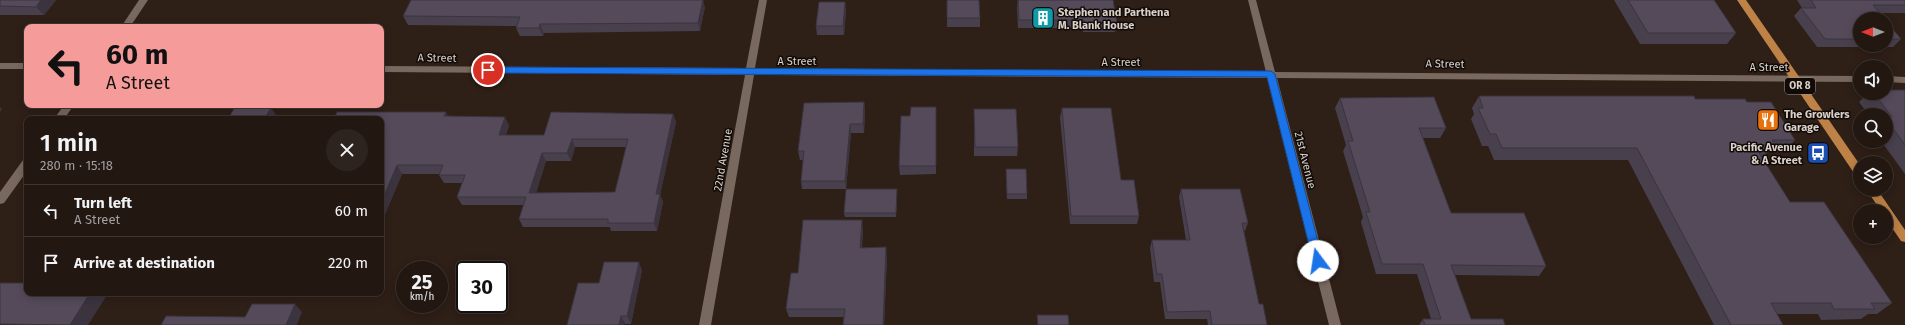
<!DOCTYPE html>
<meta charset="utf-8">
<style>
body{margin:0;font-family:"Fira Sans",sans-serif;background:#2e241f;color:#f1f3f6;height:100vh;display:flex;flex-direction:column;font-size:15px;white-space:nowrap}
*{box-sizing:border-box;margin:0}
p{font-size:13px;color:#a29f9f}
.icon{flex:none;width:22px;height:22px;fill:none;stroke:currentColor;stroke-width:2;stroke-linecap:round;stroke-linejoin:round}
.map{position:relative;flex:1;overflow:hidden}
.sheet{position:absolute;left:24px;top:116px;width:360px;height:180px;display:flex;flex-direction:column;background:#221711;border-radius:8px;box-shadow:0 2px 10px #0003,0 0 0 1px #3f3631}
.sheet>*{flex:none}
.top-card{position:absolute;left:24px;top:24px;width:360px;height:84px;border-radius:8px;box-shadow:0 2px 10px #0003,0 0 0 1px #3f3631;background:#f59b99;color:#111;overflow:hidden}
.needle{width:26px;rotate:270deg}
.buttons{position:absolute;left:1853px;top:12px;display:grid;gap:8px}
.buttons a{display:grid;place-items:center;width:40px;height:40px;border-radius:50%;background:#221711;box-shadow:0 2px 10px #0003,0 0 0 1px #3f3631;font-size:20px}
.speed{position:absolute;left:396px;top:261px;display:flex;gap:8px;font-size:20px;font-weight:700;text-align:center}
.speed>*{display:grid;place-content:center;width:52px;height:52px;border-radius:50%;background:#221711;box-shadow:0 2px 10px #0003,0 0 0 1px #3f3631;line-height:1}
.speed small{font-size:10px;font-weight:400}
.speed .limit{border:2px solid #111;border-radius:6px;background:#fff;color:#111}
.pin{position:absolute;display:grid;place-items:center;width:34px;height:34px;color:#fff;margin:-17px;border:2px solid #fff;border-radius:50%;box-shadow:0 1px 4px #0007}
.me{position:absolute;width:44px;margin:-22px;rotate:346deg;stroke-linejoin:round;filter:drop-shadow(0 0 3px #0008)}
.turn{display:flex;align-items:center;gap:14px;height:84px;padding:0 16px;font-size:18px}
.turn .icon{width:52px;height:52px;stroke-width:2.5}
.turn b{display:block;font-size:28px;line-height:34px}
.round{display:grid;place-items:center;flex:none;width:42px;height:42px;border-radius:21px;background:#2e241f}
.headline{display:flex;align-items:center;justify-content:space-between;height:68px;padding:0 16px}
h1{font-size:24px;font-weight:600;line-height:30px}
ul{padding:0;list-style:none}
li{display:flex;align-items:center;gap:12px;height:52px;padding:0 16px;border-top:1px solid #3f3631}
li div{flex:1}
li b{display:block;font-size:15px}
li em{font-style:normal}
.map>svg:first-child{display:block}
</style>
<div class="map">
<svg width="1905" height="325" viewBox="0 0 1905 325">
<rect width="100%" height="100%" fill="#2e1f17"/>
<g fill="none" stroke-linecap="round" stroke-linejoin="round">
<!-- street -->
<g fill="#79685d" fill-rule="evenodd">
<polygon points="139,0 148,0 130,27 121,27"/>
<polygon points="759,0 767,0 755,68 1266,72 1248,0 1256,0 1275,72 1860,76 1860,82 1277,78 1341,325 1329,325 1267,78 754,75 711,325 699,325 745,75 381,72 381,66 746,68"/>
<rect x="0" y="63" width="27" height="6"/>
<polygon points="1886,76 1905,77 1905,83 1886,82"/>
<polygon points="64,105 74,105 64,119 54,119"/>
<polygon points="27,159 27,171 4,203 0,204 0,192 23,160"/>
</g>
<!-- primary -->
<g fill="#be8146" fill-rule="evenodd">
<polygon points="1737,0 1746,0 1860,165 1860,177 1856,176"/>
<polygon points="1866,189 1877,189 1905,230 1905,242 1901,241 1886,219 1886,211 1881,211"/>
</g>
</g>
<!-- wall -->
<g fill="#48404d" fill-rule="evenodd">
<polygon points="0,0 56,0 44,15 0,15"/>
<polygon points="947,0 980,18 980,27 947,27"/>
<polygon points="1018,0 1117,23 1115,32 1083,32 1083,28 1018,28 1017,8"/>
<polygon points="1614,0 1714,0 1736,33 1727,44 1640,44"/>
<polygon points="1797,0 1905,0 1905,13 1880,13 1860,19 1860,45 1886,45 1886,21 1901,39 1893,47 1817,47 1794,16 1801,8 1802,8"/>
<polygon points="845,2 846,11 844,35 817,35 816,26"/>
<polygon points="705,7 700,31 544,33 543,36 520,36 516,28 517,26 408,25 403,16"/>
<polygon points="1905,90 1905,174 1881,141 1886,141 1886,115 1869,115 1859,102 1868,93 1886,93"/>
<polygon points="1479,96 1695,99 1747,102 1795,140 1784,152 1768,152 1764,156 1761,156 1790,202 1892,303 1877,314 1868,314 1861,319 1821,320 1818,314 1777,314 1783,325 1714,325 1628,160 1494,160 1488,146 1482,146 1471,119 1474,114 1472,108"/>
<polygon points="1340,98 1446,128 1440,138 1423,138 1451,213 1546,266 1539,276 1455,275 1471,319 1505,325 1419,325 1423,319 1431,319 1417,274 1376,274 1361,222 1363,217 1343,151 1346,145 1335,108"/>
<polygon points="864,102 865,111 864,133 851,133 846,189 802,189 801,181 803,160 800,160 798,151"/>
<polygon points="936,107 936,174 900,175 899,166 910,116"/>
<polygon points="1062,108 1139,216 1137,224 1070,224 1060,117"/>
<polygon points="974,109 1018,147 1017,156 974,156"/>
<path d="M673 114 676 122 660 195 663 202 657 231H611L610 227H523L519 219 524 205H462L457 197 462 183H444L439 175V174H402L383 219H381V119L448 116 509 125 506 135H544ZM575 147H626L615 192 536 193 546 161H571Z"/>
<polygon points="1006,169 1027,194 1027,199 1007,199"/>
<polygon points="1181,189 1248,223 1245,231 1244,231 1259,304 1267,325 1208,325 1207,319 1165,319 1160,282 1154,282 1150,248 1152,240 1186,240 1179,197"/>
<polygon points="897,194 896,217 845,217 844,213"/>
<polygon points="863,229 862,248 887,257 884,325 843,325 844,317 789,317 786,309 798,273"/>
<polygon points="642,270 631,324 625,324 599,283"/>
</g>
<!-- shaded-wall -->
<g fill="#3b343f">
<polygon points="41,0 56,0 44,15 36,7"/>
<polygon points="703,0 705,7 700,31 698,23"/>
<polygon points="845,2 846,11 844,35 843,26"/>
<polygon points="540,24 544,33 543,36 539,28"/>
<polygon points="864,102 865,111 864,133 863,124"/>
<polygon points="0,107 2,109 0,112"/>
<polygon points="271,108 277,116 276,119 264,119"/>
<polygon points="446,112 450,121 444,116"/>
<polygon points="673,114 676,122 660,195 663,202 657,231 654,223 656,194"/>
<polygon points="505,117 509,125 503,143 499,135"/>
<polygon points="850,124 851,133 846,189 845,181"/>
<polygon points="572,139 575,147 571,161 567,153"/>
<polygon points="542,153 546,161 533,201 529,193"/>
<polygon points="397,165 402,174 383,219 381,216 381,203"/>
<polygon points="862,220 863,229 861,257 860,248"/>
<polygon points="886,247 887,257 884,325 883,325"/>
<polygon points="639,262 642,270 631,324 627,316"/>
<polygon points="90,293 105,293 107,295 88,325 70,325"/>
<polygon points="295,304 302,312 297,325 286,325"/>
<polygon points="621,316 625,324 624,325 619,325"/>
</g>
<!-- building -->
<g fill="#544a5a" stroke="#3b343f" fill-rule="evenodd">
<polygon points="0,0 41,0 36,7 0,6"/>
<polygon points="411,0 703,0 698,23 540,24 539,28 516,28 520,17 403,16"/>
<polygon points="947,0 979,0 980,18 947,18"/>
<polygon points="1018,0 1113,0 1117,23 1084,23 1084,20 1019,20"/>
<polygon points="1628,0 1714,0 1736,33 1648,33"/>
<polygon points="1811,0 1905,0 1905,5 1873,5 1885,19 1860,19 1860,39 1825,39 1801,8 1816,8"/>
<polygon points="819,2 845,2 843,26 816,26"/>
<polygon points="1886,21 1901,39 1886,39"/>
<polygon points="1886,90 1905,90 1905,145 1886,119 1886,117 1892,117 1874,93 1886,93"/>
<polygon points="1479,96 1694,96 1695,99 1745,99 1747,102 1771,102 1795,140 1772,140 1775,145 1754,145 1790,202 1824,202 1892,303 1871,303 1875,309 1834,309 1831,303 1771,303 1783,325 1731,325 1637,148 1502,148 1496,134 1490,134 1478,108 1483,108"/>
<polygon points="1434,97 1446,128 1419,128 1451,213 1524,213 1546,266 1451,265 1471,319 1503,319 1505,325 1425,325 1423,319 1441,319 1423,264 1382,264 1366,212 1370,212 1348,141 1353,141 1340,98"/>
<polygon points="864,102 863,124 850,124 845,181 801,181 804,151 798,151 804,103"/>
<polygon points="235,107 271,108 264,119 228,119"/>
<polygon points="911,107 936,107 936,166 899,166 901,116 910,116"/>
<polygon points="1062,108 1111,108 1121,180 1134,180 1139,216 1071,216"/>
<polygon points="974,109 1016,109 1018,147 975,147"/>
<path d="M337 112H446L444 116 505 117 499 135H544L551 112 673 114 656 194H660L654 223H608V219H519L526 197H457L465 175H439L443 165H397L381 203V143L382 141H381V119H334ZM572 139H628L615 192 529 193 542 153H567Z"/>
<polygon points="1006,169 1026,169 1027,194 1007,194"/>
<polygon points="846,189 897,189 896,213 844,213"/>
<polygon points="1181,189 1240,189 1248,223 1242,223 1259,304 1263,304 1267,325 1212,325 1210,311 1167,312 1162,274 1157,274 1152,240 1190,240"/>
<polygon points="803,220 862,220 860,248 886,247 883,325 843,325 845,309 786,309 791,273 798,273"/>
<polygon points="604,262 639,262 627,316 621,316 619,325 567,325 578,283 599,283"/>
<polygon points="0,283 27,283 27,293 90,293 70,325 0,324"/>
<polygon points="252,304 295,304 286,325 161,325 166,316 245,317"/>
<polygon points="1037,315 1068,315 1069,325 1038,325"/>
</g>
<!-- route -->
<polygon fill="#1a73e8" stroke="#114b97" points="488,67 1271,71 1275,74 1323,261 1318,265 1313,261 1267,77 488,73 484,70"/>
<!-- icons -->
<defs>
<g id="building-square" transform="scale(1.15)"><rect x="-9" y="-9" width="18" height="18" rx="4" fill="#0f9aa8" stroke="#110b07"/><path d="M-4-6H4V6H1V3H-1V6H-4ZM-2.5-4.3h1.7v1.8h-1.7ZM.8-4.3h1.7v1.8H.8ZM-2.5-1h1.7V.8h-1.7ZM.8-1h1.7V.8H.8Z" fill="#fff"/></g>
<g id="restaurant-square" transform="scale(1.15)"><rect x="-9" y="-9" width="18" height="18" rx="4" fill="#e8710a" stroke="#110b07"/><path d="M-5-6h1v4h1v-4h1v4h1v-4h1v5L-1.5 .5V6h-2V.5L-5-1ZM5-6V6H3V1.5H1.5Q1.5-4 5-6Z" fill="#fff"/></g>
<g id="bus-square" transform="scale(1.15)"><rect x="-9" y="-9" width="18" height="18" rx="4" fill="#1a4fb4" stroke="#110b07"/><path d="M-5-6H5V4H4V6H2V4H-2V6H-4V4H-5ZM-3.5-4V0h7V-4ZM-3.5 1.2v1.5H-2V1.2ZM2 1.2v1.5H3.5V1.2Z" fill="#fff"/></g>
</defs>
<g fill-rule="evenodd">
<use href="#building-square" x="1043" y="18"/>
<use href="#restaurant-square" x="1768" y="120"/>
<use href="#bus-square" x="1818" y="153"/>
</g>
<g text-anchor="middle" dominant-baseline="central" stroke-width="3" stroke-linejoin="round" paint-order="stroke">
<!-- shield labels -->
<rect fill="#110b07" stroke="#9e9590" stroke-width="1" x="1785" y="78" width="30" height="16" rx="3"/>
<g font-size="10" font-weight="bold" fill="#dad0ca">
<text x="1800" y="86">OR 8</text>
</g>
<!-- poi labels -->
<g font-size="11" font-weight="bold" fill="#dad0ca" stroke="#110b07" text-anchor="start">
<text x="1058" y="12">Stephen and Parthena<tspan x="1058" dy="13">M. Blank House</tspan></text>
<text x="1784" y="114">The Growlers<tspan x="1784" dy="13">Garage</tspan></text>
<text x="1802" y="147" text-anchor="end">Pacific Avenue<tspan x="1802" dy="13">&amp; A Street</tspan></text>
</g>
<!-- street labels -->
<g font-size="11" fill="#dad0ca" stroke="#110b07">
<text transform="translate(437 58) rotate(1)">A Street</text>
<text x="797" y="61">A Street</text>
<text x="1121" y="62">A Street</text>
<text transform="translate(1445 64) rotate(1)">A Street</text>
<text x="1769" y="67">A Street</text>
<text transform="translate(723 160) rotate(-80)">22nd Avenue</text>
<text transform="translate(1305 160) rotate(76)">21st Avenue</text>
</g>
</g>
</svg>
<div class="buttons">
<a><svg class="needle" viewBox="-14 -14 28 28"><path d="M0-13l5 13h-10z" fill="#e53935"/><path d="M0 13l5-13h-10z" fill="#a29f9f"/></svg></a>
<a><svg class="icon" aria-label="sound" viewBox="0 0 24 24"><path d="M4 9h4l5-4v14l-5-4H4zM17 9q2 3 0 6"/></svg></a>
<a><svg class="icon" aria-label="search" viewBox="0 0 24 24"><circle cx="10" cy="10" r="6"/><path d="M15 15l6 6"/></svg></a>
<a><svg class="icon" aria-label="layers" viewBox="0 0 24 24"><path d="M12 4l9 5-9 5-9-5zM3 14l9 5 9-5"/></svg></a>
<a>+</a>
</div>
<div class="speed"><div>25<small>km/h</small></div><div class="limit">30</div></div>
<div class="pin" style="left:488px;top:70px;background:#d93025"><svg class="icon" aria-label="arrive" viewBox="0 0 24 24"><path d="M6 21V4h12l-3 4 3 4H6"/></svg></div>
<svg class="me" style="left:1318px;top:261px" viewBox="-20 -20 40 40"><circle r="19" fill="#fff"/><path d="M0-13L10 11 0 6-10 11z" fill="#1a73e8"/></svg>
<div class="top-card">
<div class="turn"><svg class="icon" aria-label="left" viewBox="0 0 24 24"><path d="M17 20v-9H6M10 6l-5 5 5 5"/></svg><div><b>60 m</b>A Street</div></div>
</div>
<section class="sheet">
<div class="headline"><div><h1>1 min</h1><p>280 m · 15:18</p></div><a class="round"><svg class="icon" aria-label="close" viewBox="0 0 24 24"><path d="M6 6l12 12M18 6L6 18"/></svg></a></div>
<ul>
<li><svg class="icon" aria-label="left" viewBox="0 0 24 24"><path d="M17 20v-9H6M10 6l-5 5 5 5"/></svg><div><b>Turn left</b><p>A Street</p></div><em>60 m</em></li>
<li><svg class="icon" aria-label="arrive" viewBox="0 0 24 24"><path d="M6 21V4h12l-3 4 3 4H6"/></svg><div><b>Arrive at destination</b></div><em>220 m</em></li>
</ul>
</section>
</div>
